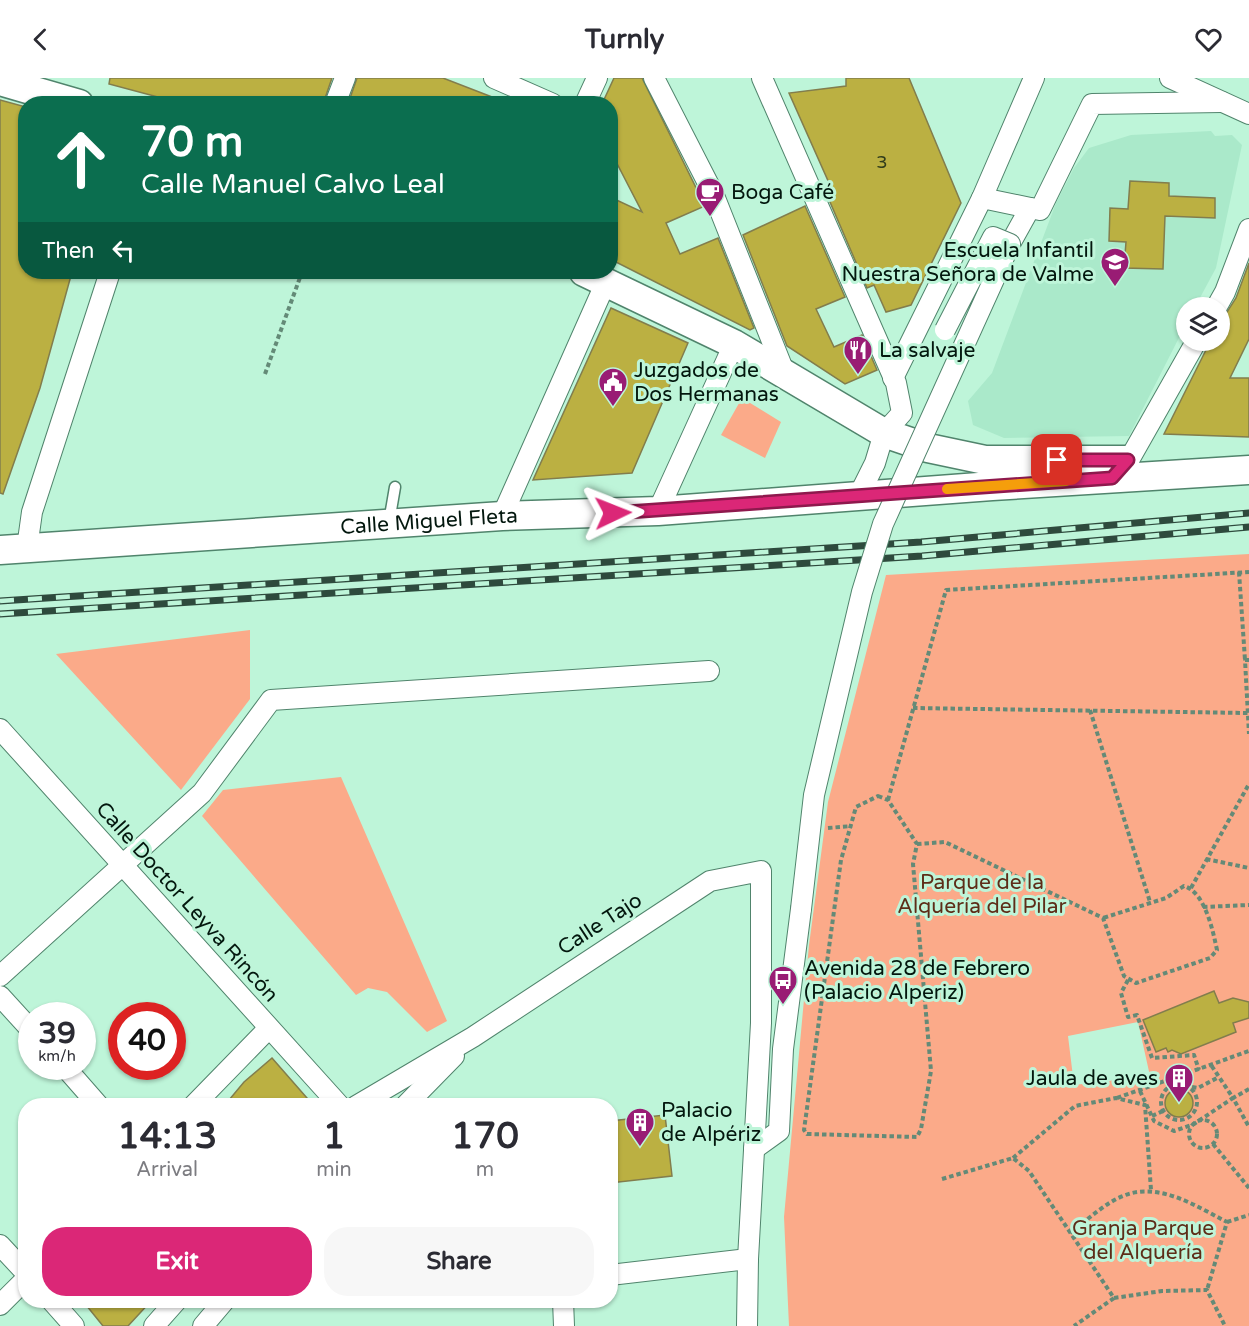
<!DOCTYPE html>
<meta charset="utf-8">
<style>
body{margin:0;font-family:"Varela Round",sans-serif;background:#f7f7f7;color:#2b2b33;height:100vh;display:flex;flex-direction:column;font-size:22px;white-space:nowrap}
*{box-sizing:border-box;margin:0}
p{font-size:20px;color:#7c7c81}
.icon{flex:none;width:33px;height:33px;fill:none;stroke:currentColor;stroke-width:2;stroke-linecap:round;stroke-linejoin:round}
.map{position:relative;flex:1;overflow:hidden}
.drawer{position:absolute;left:18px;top:1020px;width:600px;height:210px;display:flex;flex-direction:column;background:#fff;border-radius:24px;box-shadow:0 2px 4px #0004}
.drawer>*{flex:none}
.hud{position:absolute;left:18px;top:18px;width:600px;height:183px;border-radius:24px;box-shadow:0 2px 4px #0004;background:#0b6e4f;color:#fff;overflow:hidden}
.tools{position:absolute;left:1176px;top:219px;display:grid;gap:12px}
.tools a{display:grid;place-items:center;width:54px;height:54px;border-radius:50%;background:#fff;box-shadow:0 2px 4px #0004;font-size:30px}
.speed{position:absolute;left:18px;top:924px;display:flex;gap:12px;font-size:30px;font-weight:700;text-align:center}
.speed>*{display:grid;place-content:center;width:78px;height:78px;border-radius:50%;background:#fff;box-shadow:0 2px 4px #0004;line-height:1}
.speed small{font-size:15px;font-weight:400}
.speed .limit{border:9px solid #d22;background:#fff;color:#111}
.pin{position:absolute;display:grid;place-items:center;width:51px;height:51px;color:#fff;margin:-26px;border-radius:12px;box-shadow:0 3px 9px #0006}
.me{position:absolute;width:66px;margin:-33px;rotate:88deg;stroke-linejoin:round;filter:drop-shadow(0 0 4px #0008)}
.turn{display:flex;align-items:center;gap:21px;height:126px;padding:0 24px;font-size:27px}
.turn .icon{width:78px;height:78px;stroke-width:2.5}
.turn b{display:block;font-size:42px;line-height:51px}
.then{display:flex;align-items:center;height:57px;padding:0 24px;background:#0003;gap:12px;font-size:22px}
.eta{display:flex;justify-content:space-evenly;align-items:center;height:102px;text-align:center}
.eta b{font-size:36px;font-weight:700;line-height:42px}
.button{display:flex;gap:12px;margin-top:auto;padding:12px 24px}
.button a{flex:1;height:69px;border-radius:24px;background:#db2777;color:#fff;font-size:24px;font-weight:700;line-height:69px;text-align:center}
.button a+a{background:#f7f7f7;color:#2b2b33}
header{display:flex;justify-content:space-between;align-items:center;height:78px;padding:0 24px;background:#fff;font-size:27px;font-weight:700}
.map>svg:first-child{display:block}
</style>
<header><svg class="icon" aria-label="back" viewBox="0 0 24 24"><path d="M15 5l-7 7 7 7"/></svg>Turnly<svg class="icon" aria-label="heart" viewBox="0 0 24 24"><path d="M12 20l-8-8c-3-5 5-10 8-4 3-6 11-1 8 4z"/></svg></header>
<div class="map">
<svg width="1249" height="1248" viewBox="0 0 1249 1248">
<rect width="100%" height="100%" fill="#bef5d9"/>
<!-- built -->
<polygon fill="#aae9ca" points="1211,53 1215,58 1232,57 1242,67 1216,190 1195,229 1186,230 1186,246 1129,358 1004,360 973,347 968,323 992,295 1056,125 1074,90 1089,70 1131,57"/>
<!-- green -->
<g fill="#fbaa89" fill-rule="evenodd">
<polygon points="742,320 781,344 765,380 721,357"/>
<path d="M1249 476V1248H789L784 1139 809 867 828 724 886 497ZM1138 944 1150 998 1074 1007 1068 958Z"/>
<polygon points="250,552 250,621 181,712 56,576"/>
<polygon points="341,699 447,943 427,954 387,914 368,910 356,917 202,738 223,712"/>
</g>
<!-- building -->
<g fill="#bbb042" stroke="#827d4d" stroke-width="1.5">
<polygon points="110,0 332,0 323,26 184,26 109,6"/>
<polygon points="357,0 443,0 505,24 348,26"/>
<polygon points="614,0 642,0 705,128 666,145 680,176 718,160 754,250 750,252 610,181 610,119 642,134 610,72 610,26 602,26"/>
<polygon points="846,0 909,0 961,125 911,227 886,234 874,207 867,210 827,117 833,114 789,15 846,8"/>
<polygon points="0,22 26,29 26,194 72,194 40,310 3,416 0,415"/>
<polygon points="1130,103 1169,105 1169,118 1215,120 1215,140 1165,138 1163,191 1124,190 1126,164 1109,163 1110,130 1128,131"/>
<polygon points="805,128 845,219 816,231 834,269 862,257 877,292 845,306 787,268 743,157"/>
<polygon points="1249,185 1249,261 1230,300 1249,300 1249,359 1164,356 1211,262 1220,262 1220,245 1236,220"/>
<polygon points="611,230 688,265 632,395 533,402"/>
<polygon points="1214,913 1219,925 1233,920 1249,924 1249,940 1233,945 1236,954 1181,976 1172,972 1168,974 1166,970 1156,974 1143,942"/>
<polygon points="272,980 314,1028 224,1028 244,1004"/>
<circle cx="1179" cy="1025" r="14"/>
<polygon points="665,1037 672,1098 610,1105 610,1043"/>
<polygon points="82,1222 152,1222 128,1248 103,1248"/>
</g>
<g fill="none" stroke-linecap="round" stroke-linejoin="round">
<!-- lane casing -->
<g stroke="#50846c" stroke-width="13">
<polyline id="lane" points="389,444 395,409"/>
</g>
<!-- street casing -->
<g stroke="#50846c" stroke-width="22">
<g id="street">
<polyline points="494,0 553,26"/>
<polyline points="654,0 713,115 785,296"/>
<polyline points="762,0 896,305 902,335 884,355 875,385 859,417"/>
<polyline points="1034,0 982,120 1040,132 1092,26 1222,24"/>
<polyline points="1170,0 1249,36"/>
<polyline points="335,26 345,0"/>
<polyline points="585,26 597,0"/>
<polyline points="1010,166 1030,130"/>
<polyline points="1216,230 1225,214 1249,151"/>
<polyline points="893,300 982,120"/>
<polyline points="1129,382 1197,262"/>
<polyline points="658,433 734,266"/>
<polyline points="502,438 606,204"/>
<polyline points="27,470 32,434 110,194"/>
<polyline points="0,651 340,1028"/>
<polyline points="0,898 202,715 271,622 709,593"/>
<polyline points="0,918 32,953"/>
<polyline points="64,988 99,1028"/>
<polyline points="193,1028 268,951"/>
<polyline points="356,1028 473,959 710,803 761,793 761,945 748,1181 747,1248"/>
<polyline points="405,1028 454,978"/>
<polyline points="754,1071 779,1053 783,971 801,831"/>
<polyline points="0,1167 26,1195"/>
<polyline points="610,1197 748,1181"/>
<polyline points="51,1222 74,1248"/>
<polyline points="563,1222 564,1248"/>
<polyline points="0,1227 26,1201"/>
<polyline points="154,1248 177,1222"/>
<polyline points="203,1248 225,1222"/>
</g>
</g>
<!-- secondary casing -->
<g stroke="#50846c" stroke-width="31">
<g id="secondary">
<polyline points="0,3 79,26"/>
<polyline points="584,194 734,266 884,355 928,370 985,382 1125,382"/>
<path id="s1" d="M0 472 502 438 658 433 992 408 1249 392"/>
</g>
</g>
<!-- path -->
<g stroke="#648a77" stroke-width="4" stroke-dasharray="4.5 3" stroke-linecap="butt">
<polyline points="265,296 302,194"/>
<polyline points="1239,494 1245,582"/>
<polyline points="1249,582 1245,582 1249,656"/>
<polyline points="913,630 1248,635"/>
<polyline points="1090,632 1150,824"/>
<polygon points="878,718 888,722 917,766 913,786 931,993 921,1051 917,1059 807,1056 804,1052 841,782 856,729"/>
<polyline points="888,722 946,512 1249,494"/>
<polyline points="828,750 852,748"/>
<path d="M917 766 945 764 1103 840 1124 898 1136 905 1210 880 1217 872C1213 853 1205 814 1184 808L1166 820 1103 840"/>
<polyline points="1206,781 1249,790"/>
<polyline points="1191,810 1249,706"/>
<polyline points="1203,829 1249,827"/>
<polyline points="1128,902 1121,915 1128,939 1137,937 1152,980 1194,977 1199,992"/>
<circle cx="1179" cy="1024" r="18"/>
<polyline points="1192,1009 1198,1010 1219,999"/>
<polyline points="1249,1011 1233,1020 1249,1049"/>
<polyline points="1140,1013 1154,1043 1174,1053 1194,1046 1233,1020 1211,987"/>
<polyline points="1117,1020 1249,973"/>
<polyline points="1152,1038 1163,1033"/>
<circle cx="1203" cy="1056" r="14"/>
<polyline points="1213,1066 1249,1110"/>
<polyline points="1013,1080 1075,1028 1116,1020 1145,1027 1151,1112"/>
<polyline points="942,1101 1013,1080 1029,1093 1114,1220 1074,1248"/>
<polyline points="1227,1144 1249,1137"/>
<path d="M1070 1155C1086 1143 1105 1125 1123 1118 1158 1103 1196 1128 1227 1144L1207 1212"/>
<polyline points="1114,1220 1162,1213 1207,1212 1225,1248"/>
</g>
<!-- lane -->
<use href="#lane" stroke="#fff" stroke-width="10"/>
<!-- street -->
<use href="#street" stroke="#fff" stroke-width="20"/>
<!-- secondary -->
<use href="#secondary" stroke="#fff" stroke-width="28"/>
<!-- rail casing -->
<g stroke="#2e4a3d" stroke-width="7">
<g id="rail">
<polyline points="0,523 921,464 1249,435"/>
<polyline points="0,536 922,478 1249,449"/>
</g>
</g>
<!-- rail -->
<use href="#rail" stroke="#bef5d9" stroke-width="4.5" stroke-dasharray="14" stroke-linecap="butt"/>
<!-- street-bridge casing -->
<g stroke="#50846c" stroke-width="22" stroke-linecap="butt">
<polyline id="street-bridge" points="801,831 814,717 862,514 883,446 1010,166 993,159 945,252"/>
</g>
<!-- street-bridge -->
<use href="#street-bridge" stroke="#fff" stroke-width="20"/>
</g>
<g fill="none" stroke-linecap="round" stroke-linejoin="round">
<!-- route casing -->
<g stroke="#8e194d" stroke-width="15">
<polyline id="route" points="613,435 1112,400 1128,382 1057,382"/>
</g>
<!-- route -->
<use href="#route" stroke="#db2777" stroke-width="10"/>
<!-- slow -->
<polyline stroke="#f59e0b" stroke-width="10" points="947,411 1066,403"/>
</g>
<!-- icons -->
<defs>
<g id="cafe-pin" transform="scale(1.5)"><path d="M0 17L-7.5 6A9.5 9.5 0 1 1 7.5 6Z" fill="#991c74" stroke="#bef5d9"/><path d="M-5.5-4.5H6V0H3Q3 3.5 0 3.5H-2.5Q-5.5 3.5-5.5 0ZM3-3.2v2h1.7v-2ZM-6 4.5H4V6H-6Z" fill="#fff"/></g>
<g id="school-pin" transform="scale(1.5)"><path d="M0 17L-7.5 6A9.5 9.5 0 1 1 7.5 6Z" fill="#991c74" stroke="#bef5d9"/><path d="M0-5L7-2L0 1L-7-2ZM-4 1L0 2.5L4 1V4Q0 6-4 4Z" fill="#fff"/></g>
<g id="restaurant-pin" transform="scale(1.5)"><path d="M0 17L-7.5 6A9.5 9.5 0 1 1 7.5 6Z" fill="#991c74" stroke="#bef5d9"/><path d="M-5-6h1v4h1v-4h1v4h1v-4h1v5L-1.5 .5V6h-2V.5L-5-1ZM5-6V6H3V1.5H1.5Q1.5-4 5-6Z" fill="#fff"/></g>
<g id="civic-pin" transform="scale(1.5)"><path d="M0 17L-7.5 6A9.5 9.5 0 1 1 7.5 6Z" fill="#991c74" stroke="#bef5d9"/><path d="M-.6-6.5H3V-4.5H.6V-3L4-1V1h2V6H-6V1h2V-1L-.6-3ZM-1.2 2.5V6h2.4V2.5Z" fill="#fff"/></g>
<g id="bus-pin" transform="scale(1.5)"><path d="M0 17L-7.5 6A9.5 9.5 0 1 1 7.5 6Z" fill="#991c74" stroke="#bef5d9"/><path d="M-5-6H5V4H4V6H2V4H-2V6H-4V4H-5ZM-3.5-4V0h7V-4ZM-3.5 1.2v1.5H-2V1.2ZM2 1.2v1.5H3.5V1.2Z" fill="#fff"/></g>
<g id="building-pin" transform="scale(1.5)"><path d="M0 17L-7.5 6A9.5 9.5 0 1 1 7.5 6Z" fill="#991c74" stroke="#bef5d9"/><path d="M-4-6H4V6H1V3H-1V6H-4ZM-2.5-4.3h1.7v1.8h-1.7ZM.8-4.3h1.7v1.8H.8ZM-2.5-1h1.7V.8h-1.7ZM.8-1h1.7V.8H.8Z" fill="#fff"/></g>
</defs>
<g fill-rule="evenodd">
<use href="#cafe-pin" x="710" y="114"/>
<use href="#school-pin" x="1115" y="184"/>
<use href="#restaurant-pin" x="858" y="272"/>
<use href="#civic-pin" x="613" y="304"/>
<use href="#bus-pin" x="783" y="902"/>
<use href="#building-pin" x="1179" y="1000"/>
<use href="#building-pin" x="640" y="1044"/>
</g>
<g text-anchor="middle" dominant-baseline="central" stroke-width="6" stroke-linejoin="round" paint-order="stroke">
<!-- number labels -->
<g font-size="18" fill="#313d1b">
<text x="882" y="84">3</text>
</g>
<!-- poi labels -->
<g font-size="21" fill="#03170e" stroke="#bef5d9" text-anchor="start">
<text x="731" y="114">Boga Café</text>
<text x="1094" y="172" text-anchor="end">Escuela Infantil<tspan x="1094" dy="24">Nuestra Señora de Valme</tspan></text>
<text x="879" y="272">La salvaje</text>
<text x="634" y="292">Juzgados de<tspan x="634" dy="24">Dos Hermanas</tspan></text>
<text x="804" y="890">Avenida 28 de Febrero<tspan x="804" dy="24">(Palacio Alperiz)</tspan></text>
<text x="1158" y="1000" text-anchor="end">Jaula de aves</text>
<text x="661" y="1032">Palacio<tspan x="661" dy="24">de Alpériz</tspan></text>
</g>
<!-- street labels -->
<g font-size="21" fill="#03170e" stroke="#bef5d9">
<text stroke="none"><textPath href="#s1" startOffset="430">Calle Miguel Fleta</textPath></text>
<text transform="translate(187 824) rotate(48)">Calle Doctor Leyva Rincón</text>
<text transform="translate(600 846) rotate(-33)">Calle Tajo</text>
</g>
<!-- park labels -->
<g font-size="21" fill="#5d2d18" stroke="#bef5d9">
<text x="982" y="804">Parque de la<tspan x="982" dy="24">Alquería del Pilar</tspan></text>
<text x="1143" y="1150">Granja Parque<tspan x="1143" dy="24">del Alquería</tspan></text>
</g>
</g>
</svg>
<div class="tools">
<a><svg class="icon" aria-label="layers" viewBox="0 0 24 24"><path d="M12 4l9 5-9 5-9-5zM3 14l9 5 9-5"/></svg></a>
</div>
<div class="speed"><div>39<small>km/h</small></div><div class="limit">40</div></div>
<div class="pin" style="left:1057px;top:382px;background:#d93025"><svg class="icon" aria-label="arrive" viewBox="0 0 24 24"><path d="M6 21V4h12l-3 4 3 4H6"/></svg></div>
<svg class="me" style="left:613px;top:435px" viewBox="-20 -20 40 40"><path d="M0-17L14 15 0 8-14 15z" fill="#db2777" stroke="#fff" stroke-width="4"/></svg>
<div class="hud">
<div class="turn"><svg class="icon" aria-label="ahead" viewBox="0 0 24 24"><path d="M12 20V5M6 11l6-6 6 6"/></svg><div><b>70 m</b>Calle Manuel Calvo Leal</div></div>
<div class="then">Then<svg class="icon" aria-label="left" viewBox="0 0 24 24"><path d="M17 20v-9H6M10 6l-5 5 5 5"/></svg></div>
</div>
<section class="drawer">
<div class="eta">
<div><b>14:13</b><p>Arrival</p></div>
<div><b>1</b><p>min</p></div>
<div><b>170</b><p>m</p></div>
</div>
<div class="button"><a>Exit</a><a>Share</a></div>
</section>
</div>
